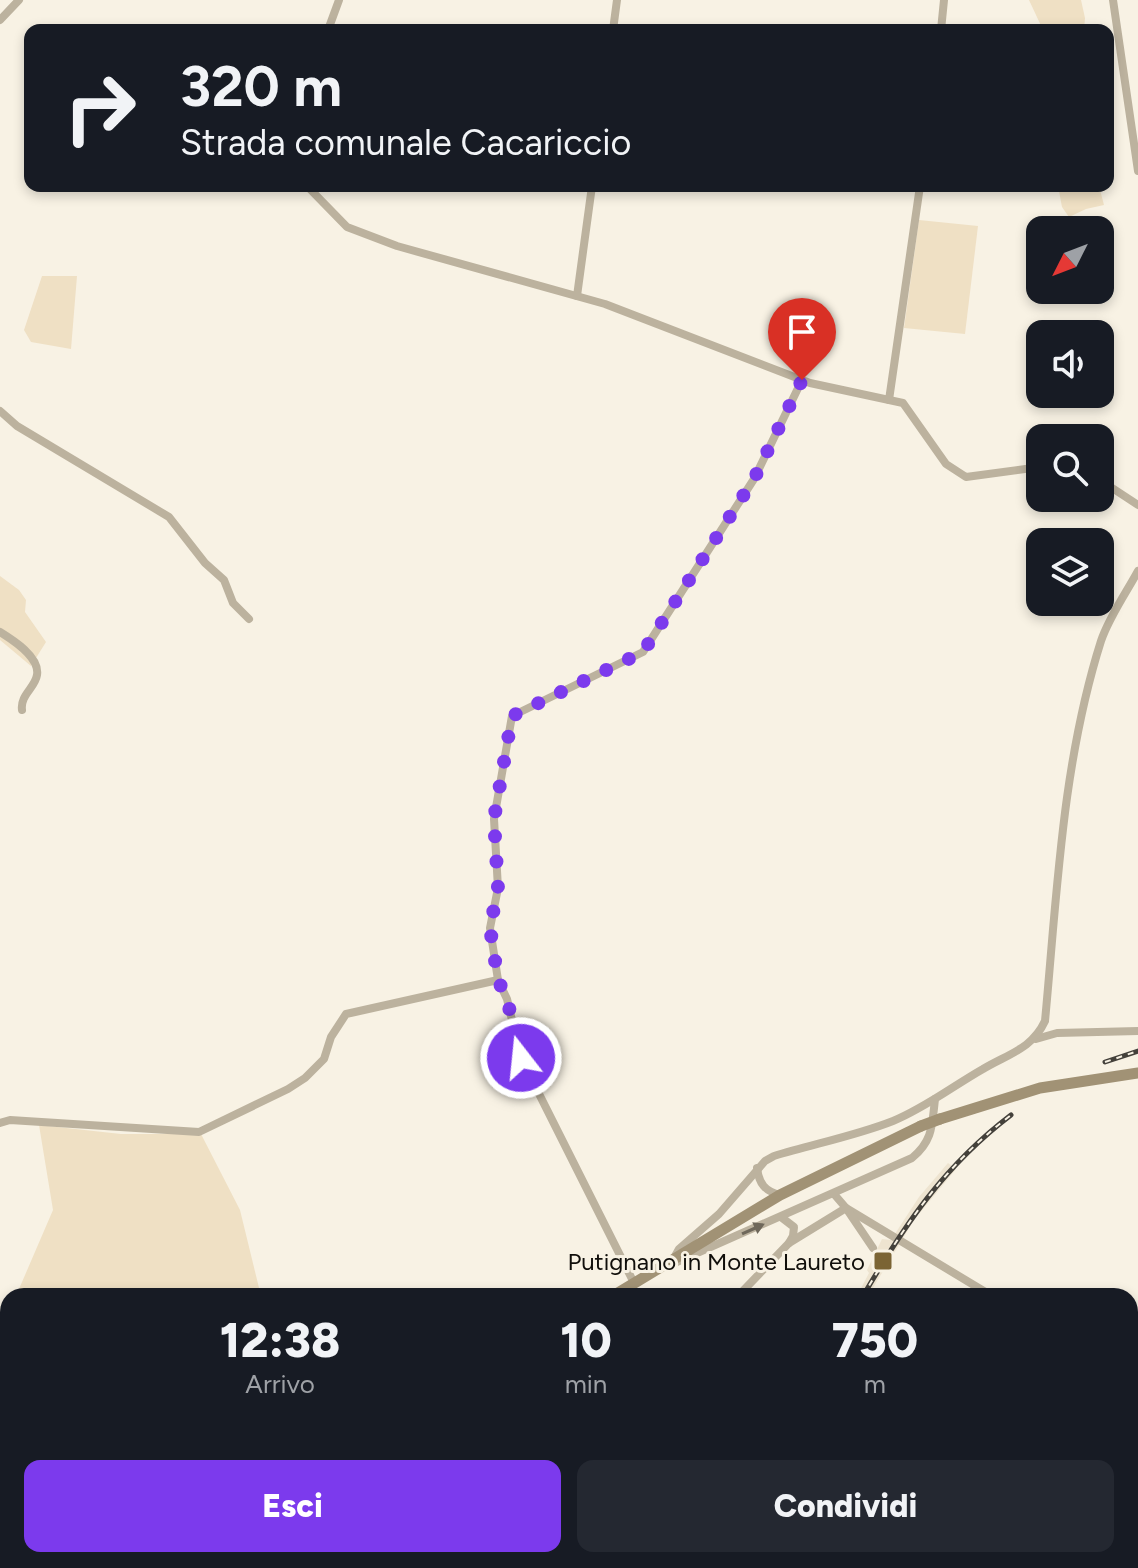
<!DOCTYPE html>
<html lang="it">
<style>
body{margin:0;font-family:Figtree,sans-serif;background:#242831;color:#f1f3f6;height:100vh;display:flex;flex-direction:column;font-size:30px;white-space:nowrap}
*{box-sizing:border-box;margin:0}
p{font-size:26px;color:#9ea1a6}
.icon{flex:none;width:44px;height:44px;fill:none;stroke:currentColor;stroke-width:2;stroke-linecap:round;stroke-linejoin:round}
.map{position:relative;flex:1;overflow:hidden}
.panel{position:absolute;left:0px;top:1288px;width:1138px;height:280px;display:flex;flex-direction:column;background:#171b24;border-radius:24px 24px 0 0;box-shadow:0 4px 12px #0003}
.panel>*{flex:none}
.banner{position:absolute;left:24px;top:24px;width:1090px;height:168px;border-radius:16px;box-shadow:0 4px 12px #0003;background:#171b24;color:#f1f3f6;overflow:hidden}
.needle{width:52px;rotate:228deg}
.buttons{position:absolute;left:1026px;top:216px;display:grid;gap:16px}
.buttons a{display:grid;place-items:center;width:88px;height:88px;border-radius:16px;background:#171b24;box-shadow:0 4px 12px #0003;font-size:40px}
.pin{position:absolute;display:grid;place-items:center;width:68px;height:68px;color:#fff;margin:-82px -34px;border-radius:50% 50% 50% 0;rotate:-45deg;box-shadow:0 0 8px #0007}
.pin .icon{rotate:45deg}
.me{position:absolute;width:88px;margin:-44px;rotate:344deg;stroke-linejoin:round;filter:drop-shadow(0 0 6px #0008)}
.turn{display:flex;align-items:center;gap:28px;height:168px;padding:0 24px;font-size:36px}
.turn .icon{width:104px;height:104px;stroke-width:2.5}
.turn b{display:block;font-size:56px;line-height:68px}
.eta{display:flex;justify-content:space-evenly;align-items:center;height:136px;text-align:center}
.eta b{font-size:48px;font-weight:800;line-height:56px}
.button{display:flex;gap:16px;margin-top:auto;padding:16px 24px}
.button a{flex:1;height:92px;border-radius:16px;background:#7c3aed;color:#fff;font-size:32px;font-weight:800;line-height:92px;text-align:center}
.button a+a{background:#242831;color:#f1f3f6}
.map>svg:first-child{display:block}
</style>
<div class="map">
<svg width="1138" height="1568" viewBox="0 0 1138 1568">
<rect width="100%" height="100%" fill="#f8f2e4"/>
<!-- built -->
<polygon fill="#eee4d0" points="948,1163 956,1169 914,1220 868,1296 857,1296 869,1273 867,1270 882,1239 891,1240 919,1197"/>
<!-- green -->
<g fill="#efe0c4">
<polygon points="1029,0 1081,0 1085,18 1084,30 1043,30"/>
<polygon points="1058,186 1099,186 1104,205 1086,209 1069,217 1062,207"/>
<polygon points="919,220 978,226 965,334 904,328"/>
<polygon points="42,276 77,276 71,349 31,342 24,330"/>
<polygon points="0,576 19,590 26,600 25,612 46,642 31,666 0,640"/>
<polygon points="39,1125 121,1134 201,1134 240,1210 261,1296 16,1296 53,1210"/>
</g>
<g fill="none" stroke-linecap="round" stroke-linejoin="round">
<!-- street -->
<g stroke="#bcb29e" stroke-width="8">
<polyline points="1113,0 1138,171"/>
<polyline points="0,20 19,0"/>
<polyline points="328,30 339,0"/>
<polyline points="613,30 617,0"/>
<polyline points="941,30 944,0"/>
<polyline points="307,186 347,227 397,246 605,304 810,383 903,403 946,464 966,477 1040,467"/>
<polyline points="577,296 592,186"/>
<polyline points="889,400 920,186"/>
<polyline points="0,411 17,426 169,517 205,563 224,580 233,603 249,619"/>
<polyline points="1100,480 1138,505"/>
<path d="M0 632C13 640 40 657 37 675 35 688 20 695 22 710"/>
<polyline points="1036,1039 1057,1033 1138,1031"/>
<polyline points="0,1123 10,1120 199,1132 288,1089 305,1078 324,1059 331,1037 346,1014 498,980"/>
<path d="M757 1168C759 1184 765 1191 780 1195"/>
<polyline points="834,1194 846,1208 992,1296"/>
<polyline points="781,1217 794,1227 793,1236 789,1243"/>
<path d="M674 1258 679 1249 719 1214 765 1161 774 1156C813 1144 855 1136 893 1121 925 1108 953 1086 983 1069 1008 1054 1032 1049 1045 1021 1057 894 1062 764 1101 641 1109 617 1126 593 1138 571"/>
<path d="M670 1265 912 1158C933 1141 932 1125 935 1099"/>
<polyline points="634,1283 521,1058 507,999 498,980 490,928 498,888 494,819 512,716 643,652 754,479 802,380"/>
<polyline points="738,1296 789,1243 846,1208 873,1248"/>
<polyline points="1130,1474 1138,1490"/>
<polyline points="507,1568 523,1560"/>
<polyline points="589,1568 593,1560"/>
</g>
<!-- secondary -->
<g stroke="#a19275" stroke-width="11">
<polyline points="940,1119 1040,1088 1138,1073"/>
<polyline points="613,1296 780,1195 921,1126"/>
<polyline points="175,1568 188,1560"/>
</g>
<!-- rail casing -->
<g stroke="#44413b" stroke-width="5">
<g id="rail">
<polyline points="1105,1062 1138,1051"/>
<path d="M863 1296C905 1224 944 1166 1011 1115"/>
<polyline points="709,1568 714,1560"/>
</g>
</g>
<!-- rail -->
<use href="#rail" stroke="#f8f2e4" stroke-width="2" stroke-dasharray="6" stroke-linecap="butt"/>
<!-- secondary-bridge -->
<polyline stroke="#a19275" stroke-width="11" points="921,1126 940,1119"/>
</g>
<!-- one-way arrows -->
<defs><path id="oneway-solid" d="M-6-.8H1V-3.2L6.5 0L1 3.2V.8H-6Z" transform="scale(2)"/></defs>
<use fill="#6f685b" href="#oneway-solid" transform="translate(753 1229) rotate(-24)"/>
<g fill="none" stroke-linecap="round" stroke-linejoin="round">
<!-- route -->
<polyline stroke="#7c3aed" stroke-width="14" stroke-dasharray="0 25.2" points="521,1058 507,999 498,980 490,928 498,888 494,819 512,716 643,652 754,479 802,380"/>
</g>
<!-- markers -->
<rect fill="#7b6434" stroke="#f8f2e4" stroke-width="3" x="873" y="1251" width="20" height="20" rx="4"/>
<g text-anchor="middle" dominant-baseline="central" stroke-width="6" stroke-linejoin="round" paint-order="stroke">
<!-- poi labels -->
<g font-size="24" fill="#100e0a" stroke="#f8f2e4" text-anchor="end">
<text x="865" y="1261">Putignano in Monte Laureto</text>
</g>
</g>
</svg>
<div class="buttons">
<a><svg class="needle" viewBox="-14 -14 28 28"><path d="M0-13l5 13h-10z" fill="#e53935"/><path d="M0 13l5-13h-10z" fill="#9ea1a6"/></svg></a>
<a><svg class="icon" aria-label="sound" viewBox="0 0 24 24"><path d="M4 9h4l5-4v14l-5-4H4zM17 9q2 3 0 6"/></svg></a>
<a><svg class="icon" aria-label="search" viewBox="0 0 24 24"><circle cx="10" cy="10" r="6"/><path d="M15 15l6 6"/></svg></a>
<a><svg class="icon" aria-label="layers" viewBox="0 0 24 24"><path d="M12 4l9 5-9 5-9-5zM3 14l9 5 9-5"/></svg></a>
</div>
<div class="pin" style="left:802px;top:380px;background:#d93025"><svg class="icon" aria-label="arrive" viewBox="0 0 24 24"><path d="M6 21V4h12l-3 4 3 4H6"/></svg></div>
<svg class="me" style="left:521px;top:1058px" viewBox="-20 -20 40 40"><circle r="17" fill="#7c3aed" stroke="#fff" stroke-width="3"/><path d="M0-11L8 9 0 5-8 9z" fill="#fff"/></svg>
<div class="banner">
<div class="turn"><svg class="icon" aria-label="right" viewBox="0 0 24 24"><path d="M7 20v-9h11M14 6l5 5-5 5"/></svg><div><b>320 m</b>Strada comunale Cacariccio</div></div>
</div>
<section class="panel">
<div class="eta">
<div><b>12:38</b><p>Arrivo</p></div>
<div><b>10</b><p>min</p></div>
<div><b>750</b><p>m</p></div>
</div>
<div class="button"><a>Esci</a><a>Condividi</a></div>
</section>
</div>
